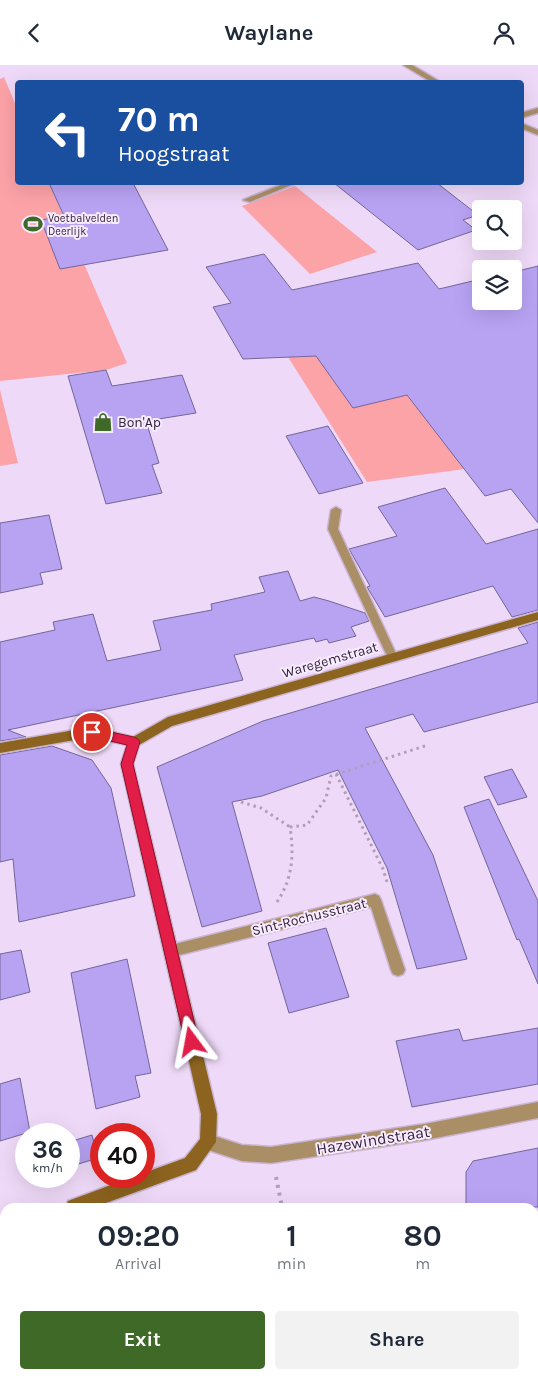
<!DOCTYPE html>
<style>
body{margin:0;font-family:Karla,sans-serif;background:#f2f2f3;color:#1f2937;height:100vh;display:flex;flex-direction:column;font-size:19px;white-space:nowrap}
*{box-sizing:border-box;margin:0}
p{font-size:16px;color:#747a83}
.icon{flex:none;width:28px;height:28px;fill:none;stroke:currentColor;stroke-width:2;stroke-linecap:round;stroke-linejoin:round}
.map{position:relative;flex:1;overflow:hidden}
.drawer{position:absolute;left:0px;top:1138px;width:539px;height:176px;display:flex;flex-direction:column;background:#fff;border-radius:15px 15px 0 0;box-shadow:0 5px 20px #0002}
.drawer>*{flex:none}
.banner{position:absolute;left:15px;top:15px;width:509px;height:105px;border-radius:5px;box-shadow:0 5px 20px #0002;background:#1a4fa0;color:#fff;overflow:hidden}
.controls{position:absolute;left:472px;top:135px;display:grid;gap:10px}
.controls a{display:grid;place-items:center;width:50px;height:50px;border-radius:5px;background:#fff;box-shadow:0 5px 20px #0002;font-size:25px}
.speed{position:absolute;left:15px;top:1058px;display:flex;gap:10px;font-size:25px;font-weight:700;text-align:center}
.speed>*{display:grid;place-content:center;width:65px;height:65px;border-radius:50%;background:#fff;box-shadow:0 5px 20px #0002;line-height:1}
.speed small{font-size:12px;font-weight:400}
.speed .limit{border:8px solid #d22;background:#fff;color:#111}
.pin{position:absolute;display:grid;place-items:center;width:42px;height:42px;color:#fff;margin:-21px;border:2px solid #fff;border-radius:50%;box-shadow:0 1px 5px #0007}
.me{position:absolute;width:55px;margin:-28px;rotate:347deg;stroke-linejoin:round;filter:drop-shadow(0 0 4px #0008)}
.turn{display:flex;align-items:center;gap:18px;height:105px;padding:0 20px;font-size:22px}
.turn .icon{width:65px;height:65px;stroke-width:2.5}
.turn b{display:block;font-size:35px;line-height:42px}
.eta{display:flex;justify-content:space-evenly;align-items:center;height:85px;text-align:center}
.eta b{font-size:30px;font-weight:700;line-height:35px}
.button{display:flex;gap:10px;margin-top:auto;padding:10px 20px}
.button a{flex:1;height:58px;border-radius:5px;background:#3f6927;color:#fff;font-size:20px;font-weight:700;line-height:58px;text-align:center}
.button a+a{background:#f2f2f3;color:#1f2937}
header{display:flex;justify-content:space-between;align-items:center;height:65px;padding:0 20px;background:#fff;font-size:22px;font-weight:700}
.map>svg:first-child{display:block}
</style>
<header><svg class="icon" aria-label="back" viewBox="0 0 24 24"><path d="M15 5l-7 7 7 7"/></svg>Waylane<svg class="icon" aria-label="person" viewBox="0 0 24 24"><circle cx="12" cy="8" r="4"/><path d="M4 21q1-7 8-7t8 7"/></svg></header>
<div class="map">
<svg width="538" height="1313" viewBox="0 0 538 1313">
<rect width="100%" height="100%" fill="#efd9f8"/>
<!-- green -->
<g fill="#fca3a8">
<polygon points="4,12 17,43 18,118 49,118 127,298 106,305 0,316 0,14"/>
<polygon points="295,121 377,187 310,209 242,141"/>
<polygon points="316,291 407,330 465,404 367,417 288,292"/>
<polygon points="0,325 18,398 0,401"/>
</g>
<!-- building -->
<g fill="#b8a3f3" stroke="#736699">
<polygon points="49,118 133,118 168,185 60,204 41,155 64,151"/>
<polygon points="334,118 437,118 478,150 463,155 476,165 418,185"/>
<polygon points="264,189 292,225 418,198 439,224 481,214 481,236 514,236 514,207 538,201 538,458 511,424 485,431 407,330 353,343 316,291 243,294 213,242 231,238 206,202"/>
<polygon points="106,305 112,321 182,310 196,348 146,356 159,398 152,400 162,428 106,439 68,311"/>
<polygon points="328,361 363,418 319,429 286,371"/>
<polygon points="445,423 486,479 538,464 538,545 512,552 493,521 385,552 367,522 370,521 349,484 397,471 378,442"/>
<polygon points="49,450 62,504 40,508 43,519 0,528 0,458"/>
<polygon points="288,506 300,536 314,532 329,536 365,548 369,556 351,562 356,571 329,578 327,574 316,577 314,573 234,590 243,615 8,665 26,672 0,676 0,577 55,565 53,557 93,549 107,596 161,585 153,556 212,545 211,539 265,527 259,512"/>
<polygon points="538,557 538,637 424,667 413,649 365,663 433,790 467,894 417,904 387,803 338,705 262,731 232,737 262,846 202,862 157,702 263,656 528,578 518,563"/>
<polygon points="52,681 92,695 111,723 135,831 19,857 13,794 0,797 0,690"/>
<polygon points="512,704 527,732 498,740 484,712"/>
<polygon points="489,734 538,836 538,919 519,874 517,875 464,742"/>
<polygon points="326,863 349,932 289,948 268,878"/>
<polygon points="21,885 30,927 0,935 0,889"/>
<polygon points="127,894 151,1008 135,1011 140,1032 96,1044 71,908"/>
<polygon points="538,963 538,1019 412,1042 396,976 459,964 463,976"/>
<polygon points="20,1013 30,1067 0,1076 0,1019"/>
<polygon points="92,1070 98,1093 72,1101 69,1077"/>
<polygon points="538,1083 538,1142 466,1142 466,1107 473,1096"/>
</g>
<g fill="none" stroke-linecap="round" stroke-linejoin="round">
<!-- lane casing -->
<g stroke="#cab5d2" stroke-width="3">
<g id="lane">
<polygon points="336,442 341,445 338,464 398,593 397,596 389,596 388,593 328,464 331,445"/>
<polygon points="375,829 379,831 381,835 405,905 403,909 398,911 393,909 391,905 371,842 171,892 166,890 165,886 166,882 171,880"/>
</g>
</g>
<!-- street casing -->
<g stroke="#cab5d2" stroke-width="3">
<g id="street">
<polygon points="403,0 412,0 442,18 433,18"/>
<polygon points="538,43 538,48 521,53 521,48"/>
<polygon points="521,58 538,65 538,70 521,63"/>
<polygon points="286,118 296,118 250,137 243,135"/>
<polygon points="538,1037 538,1053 425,1075 271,1098 242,1096 202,1083 200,1077 202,1071 208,1069 242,1080 271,1082 425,1059"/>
<polygon points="325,1309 343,1309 344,1313 326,1313"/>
</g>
</g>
<!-- secondary casing -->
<g stroke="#cab5d2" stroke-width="3">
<g id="secondary">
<polygon points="538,547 538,555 172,661 139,680 133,699 217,1049 216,1077 196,1105 95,1142 66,1142 68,1136 135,1111 144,1111 144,1108 185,1093 200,1074 201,1049 121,699 127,680 92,672 0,688 0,678 92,662 133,672 168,652"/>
<polygon points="5,1160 5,1176 0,1178 0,1162"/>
</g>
</g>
<!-- path-far1 -->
<g stroke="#b19eb9" stroke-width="3" stroke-dasharray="2.5 4" stroke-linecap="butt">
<polyline points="336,709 383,804 387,817"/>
<polyline points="241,737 261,743 290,762"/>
<path d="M277 837C293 813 294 790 290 762L307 760 326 733 331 711 428 680"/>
</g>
<!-- path -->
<polyline stroke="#b19eb9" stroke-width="4" stroke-dasharray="3 5" stroke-linecap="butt" points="276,1112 282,1142"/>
<!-- lane -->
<use href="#lane" fill="#aa8e66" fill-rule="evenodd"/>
<!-- street -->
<use href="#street" fill="#aa8e66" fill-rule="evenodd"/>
<!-- secondary -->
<use href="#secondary" fill="#8d641f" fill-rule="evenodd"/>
</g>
<!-- route -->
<polygon fill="#e11d48" stroke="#92132f" points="92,663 134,672 138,674 140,677 133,699 199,977 197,982 192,984 187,982 185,977 121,699 127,680 88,671 86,667 88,664"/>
<!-- icons -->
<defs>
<g id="stadium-bare" transform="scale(1.5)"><path d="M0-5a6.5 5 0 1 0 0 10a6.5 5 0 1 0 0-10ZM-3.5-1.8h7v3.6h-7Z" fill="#3f6927" stroke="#f8eaff" stroke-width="2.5" paint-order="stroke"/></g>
<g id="shop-bare" transform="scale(1.5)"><path d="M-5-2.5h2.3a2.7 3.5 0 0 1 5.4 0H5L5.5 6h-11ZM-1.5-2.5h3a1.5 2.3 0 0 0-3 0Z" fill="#3f6927" stroke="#f8eaff" stroke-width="2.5" paint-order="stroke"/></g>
</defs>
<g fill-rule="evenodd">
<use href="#stadium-bare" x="33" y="159"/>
<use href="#shop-bare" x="103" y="357"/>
</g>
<g text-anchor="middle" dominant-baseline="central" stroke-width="4" stroke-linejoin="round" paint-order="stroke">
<!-- far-poi labels -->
<g font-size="11" fill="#34263a" stroke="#f8eaff" text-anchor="start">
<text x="48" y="153">Voetbalvelden<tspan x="48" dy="13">Deerlijk</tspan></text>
</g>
<!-- poi labels -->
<g font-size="14" fill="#34263a" stroke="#f8eaff" text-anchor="start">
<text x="118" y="357">Bon'Ap</text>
</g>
<!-- street labels -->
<g font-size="14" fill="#34263a" stroke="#f8eaff">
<text transform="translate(330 595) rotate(-16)">Waregemstraat</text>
<text transform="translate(309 852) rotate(-14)">Sint-Rochusstraat</text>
</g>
<!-- near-street labels -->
<g font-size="16" fill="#34263a" stroke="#f8eaff">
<text transform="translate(373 1075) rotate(-9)">Hazewindstraat</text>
</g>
</g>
</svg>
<div class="controls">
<a><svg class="icon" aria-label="search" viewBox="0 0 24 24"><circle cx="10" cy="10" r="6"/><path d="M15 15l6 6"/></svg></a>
<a><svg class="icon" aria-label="layers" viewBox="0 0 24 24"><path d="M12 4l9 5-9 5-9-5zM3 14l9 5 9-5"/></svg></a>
</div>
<div class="speed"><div>36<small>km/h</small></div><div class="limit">40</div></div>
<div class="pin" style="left:92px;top:667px;background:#d93025"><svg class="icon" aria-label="arrive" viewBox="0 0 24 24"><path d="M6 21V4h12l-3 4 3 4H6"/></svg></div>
<svg class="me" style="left:192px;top:977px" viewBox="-20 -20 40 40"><path d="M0-17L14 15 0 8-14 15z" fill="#e11d48" stroke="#fff" stroke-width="4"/></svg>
<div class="banner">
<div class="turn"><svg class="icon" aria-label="left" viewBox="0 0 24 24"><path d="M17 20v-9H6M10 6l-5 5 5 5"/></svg><div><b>70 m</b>Hoogstraat</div></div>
</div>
<section class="drawer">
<div class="eta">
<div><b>09:20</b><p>Arrival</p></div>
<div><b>1</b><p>min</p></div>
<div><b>80</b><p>m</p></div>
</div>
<div class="button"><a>Exit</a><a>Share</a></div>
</section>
</div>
